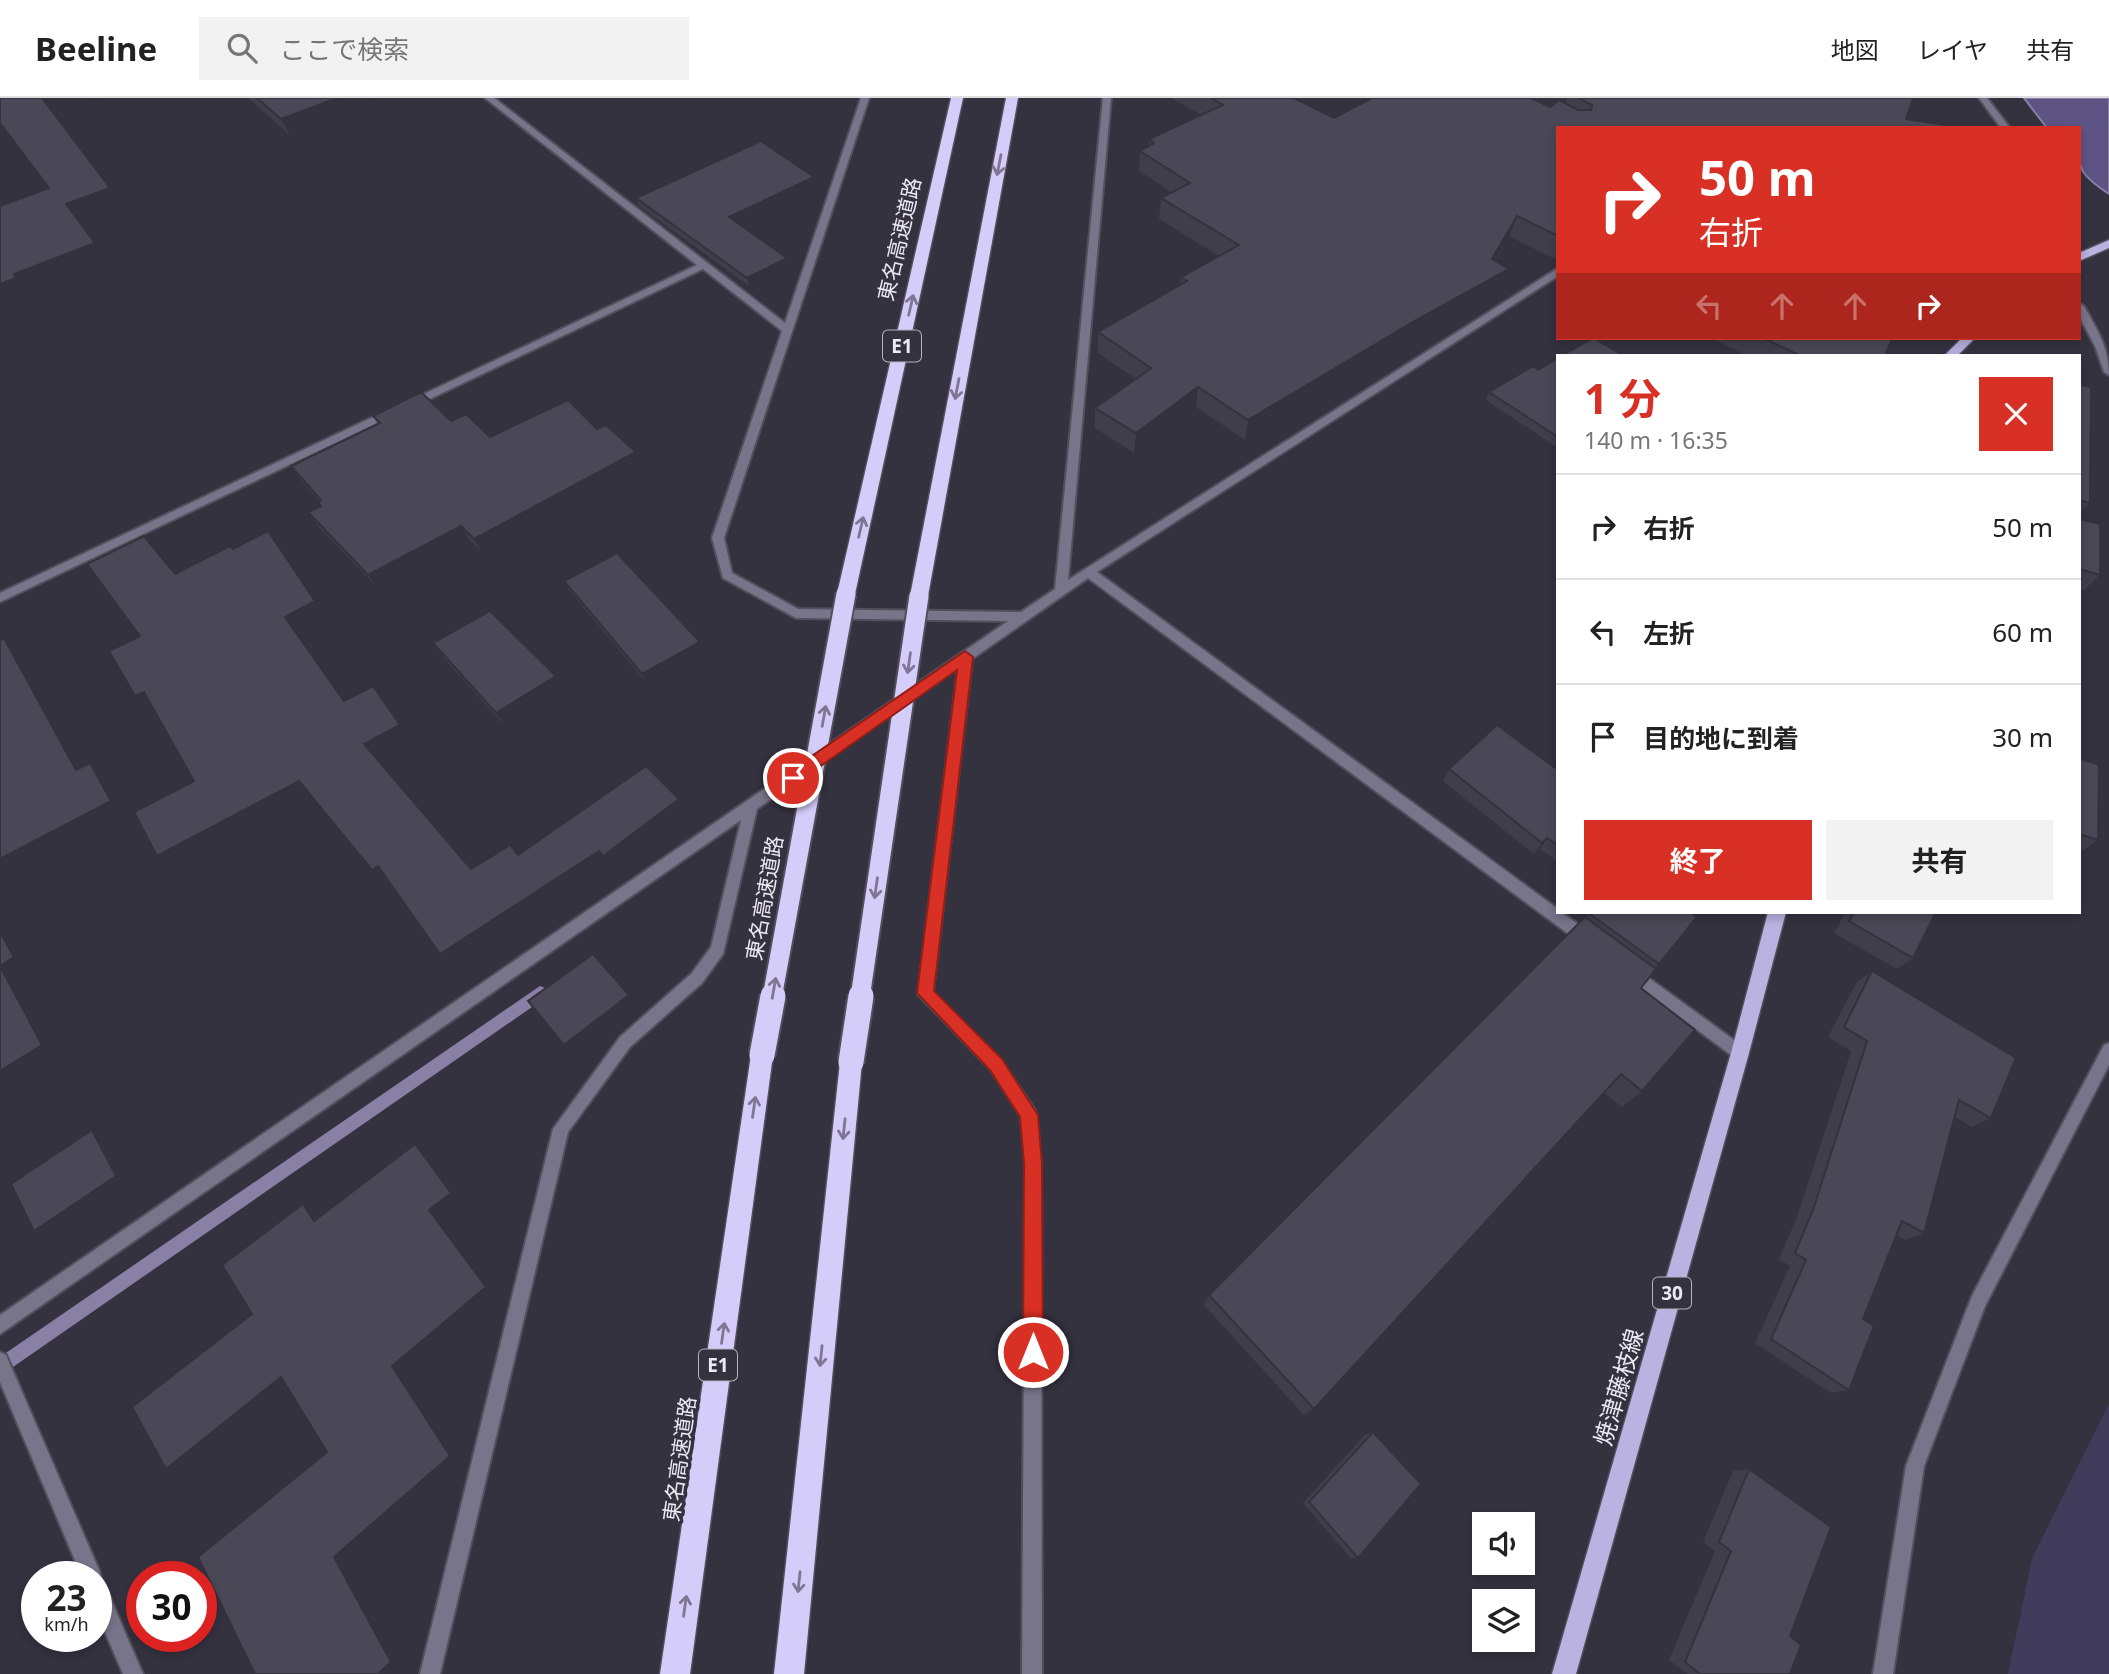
<!DOCTYPE html>
<html lang="ja">
<meta charset="utf-8">
<style>
body{margin:0;font-family:"Noto Sans","Noto Sans JP",sans-serif;background:#f2f2f2;color:#222;height:100vh;display:flex;flex-direction:column;font-size:26px;white-space:nowrap}
*{box-sizing:border-box;margin:0}
p{font-size:23px;color:#767676}
.icon{flex:none;width:38px;height:38px;fill:none;stroke:currentColor;stroke-width:2;stroke-linecap:round;stroke-linejoin:round}
.map{position:relative;flex:1;overflow:hidden}
.drawer{position:absolute;left:1556px;top:256px;width:525px;height:560px;display:flex;flex-direction:column;background:#fff;border-radius:0px;box-shadow:0 4px 10px #0003}
.drawer>*{flex:none}
.banner{position:absolute;left:1556px;top:28px;width:525px;height:214px;border-radius:0px;box-shadow:0 4px 10px #0003;background:#d93025;color:#fff;overflow:hidden}
.buttons{position:absolute;left:1472px;top:1414px;display:grid;gap:14px}
.buttons a{display:grid;place-items:center;width:63px;height:63px;border-radius:0px;background:#fff;box-shadow:0 4px 10px #0003;font-size:35px}
.speed{position:absolute;left:21px;top:1463px;display:flex;gap:14px;font-size:35px;font-weight:700;text-align:center}
.speed>*{display:grid;place-content:center;width:91px;height:91px;border-radius:50%;background:#fff;box-shadow:0 4px 10px #0003;line-height:1}
.speed small{font-size:18px;font-weight:400}
.speed .limit{border:10px solid #d22;background:#fff;color:#111}
.pin{position:absolute;display:grid;place-items:center;width:60px;height:60px;color:#fff;margin:-30px;border:4px solid #fff;border-radius:50%;box-shadow:0 2px 7px #0007}
.me{position:absolute;width:77px;margin:-38px;rotate:0deg;stroke-linejoin:round;filter:drop-shadow(0 0 5px #0008)}
.turn{display:flex;align-items:center;gap:24px;height:147px;padding:0 28px;font-size:32px}
.turn .icon{width:91px;height:91px;stroke-width:2.5}
.turn b{display:block;font-size:49px;line-height:60px}
.lanes{display:flex;align-items:center;height:66px;padding:0 28px;background:#0003;justify-content:center;gap:35px;direction:ltr}
.lanes .off{opacity:.35}
.round{display:grid;place-items:center;flex:none;width:74px;height:74px;border-radius:0px;background:#f2f2f2}
.headline{display:flex;align-items:center;justify-content:space-between;height:119px;padding:0 28px}
h1{font-size:42px;font-weight:700;line-height:52px;color:#d93025}
.button{display:flex;gap:14px;margin-top:auto;padding:14px 28px}
.button a{flex:1;height:80px;border-radius:0px;background:#d93025;color:#fff;font-size:28px;font-weight:700;line-height:80px;text-align:center}
.button a+a{background:#f2f2f2;color:#222}
ul{padding:0;list-style:none}
li{display:flex;align-items:center;gap:21px;height:105px;padding:0 28px;border-top:2px solid #e0e0e0}
li div{flex:1}
li b{display:block;font-size:26px}
li em{font-style:normal}
header{display:flex;align-items:center;gap:42px;box-sizing:border-box;height:98px;padding:0 35px;background:#fff;border-bottom:2px solid #e0e0e0}
header strong{font-size:33px}
nav{display:flex;gap:38px;margin-inline-start:auto;font-size:24px}
.search{width:490px;height:63px;background:#f2f2f2;display:flex;align-items:center;gap:18px;box-sizing:border-box;padding:0 24px;border-radius:0px;color:#767676;font-size:26px}
.map>svg:first-child{display:block}
</style>
<header>
<strong>Beeline</strong>
<div class="search"><svg class="icon" aria-label="search" viewBox="0 0 24 24"><circle cx="10" cy="10" r="6"/><path d="M15 15l6 6"/></svg>ここで検索</div>
<nav><a>地図</a><a>レイヤ</a><a>共有</a></nav>
</header>
<div class="map">
<svg width="2109" height="1576" viewBox="0 0 2109 1576">
<rect width="100%" height="100%" fill="#353240"/>
<!-- green -->
<polygon fill="#423c5c" points="2109,1306 2109,1576 2008,1576 2032,1461"/>
<!-- water -->
<path fill="#5e5484" stroke="#8881a5" stroke-width="2" d="M2024 0H2109V96C2074 73 2079 69 2079 30H2047Z"/>
<g fill="none" stroke-linecap="round" stroke-linejoin="round">
<!-- stream -->
<polygon fill="#8881a5" fill-rule="evenodd" points="540,888 545,890 547,895 545,900 0,1278 0,1259"/>
<!-- minor casing -->
<g stroke="#524f5c" stroke-width="4">
<g id="minor">
<polygon points="485,0 494,0 785,225 861,0 869,0 724,440 732,475 798,511 1021,514 1055,491 1103,0 1111,0 1068,482 1558,170 1558,178 1097,474 1558,811 1558,814 1561,814 1592,836 1594,841 1592,846 1587,847 1582,846 1088,480 972,561 933,894 1001,962 1035,1012 1041,1066 1042,1576 1022,1576 1025,1066 1021,1019 991,972 918,896 958,570 757,711 723,856 702,885 630,949 568,1034 440,1576 420,1576 553,1031 620,939 692,875 711,849 741,722 0,1236 0,1217 1008,523 796,520 723,480 712,440 782,233 703,171 415,308 407,308 407,304 697,167"/>
<polygon points="1979,0 1987,0 2010,30 2001,30"/>
<path d="M2079 205 2084 208C2097 232 2109 249 2109 277L2104 274 2095 248 2079 218Z"/>
<polygon points="392,310 396,312 396,316 0,504 0,495"/>
<polygon points="1631,867 1745,950 1748,955 1745,960 1740,962 1735,960 1626,879 1624,874 1626,869"/>
<polygon points="2109,945 2109,967 1985,1208 1924,1368 1893,1576 1873,1576 1906,1368 1972,1198 2104,947"/>
<polygon points="0,1254 6,1257 99,1472 101,1479 100,1482 103,1483 143,1576 123,1576 96,1513 96,1479 82,1479 0,1284"/>
</g>
</g>
<!-- primary casing -->
<g stroke="#524f5c" stroke-width="3">
<g id="primary">
<polygon points="2109,142 2109,150 2079,163 2079,155"/>
<polygon points="1962,240 1975,240 1958,257 1945,257"/>
<polygon points="1768,814 1786,814 1749,955 1576,1576 1552,1576 1731,955"/>
</g>
</g>
<!-- motorway casing -->
<g stroke="#524f5c" stroke-width="3">
<g id="motorway">
<polygon points="951,0 963,0 855,496 852,501 840,501 837,496"/>
<polygon points="1006,0 1018,0 928,498 925,503 913,503 910,498"/>
<polygon points="762,946 770,949 773,957 690,1576 660,1576 751,957 754,949"/>
<polygon points="851,953 859,956 862,964 804,1576 774,1576 840,964 843,956"/>
</g>
</g>
<!-- minor -->
<use href="#minor" fill="#78748a" fill-rule="evenodd"/>
<!-- primary -->
<use href="#primary" fill="#bab2e0" fill-rule="evenodd"/>
<!-- motorway -->
<use href="#motorway" fill="#d4ccf9" fill-rule="evenodd"/>
<!-- motorway-bridge-far1 casing -->
<g stroke="#524f5c" stroke-width="23" stroke-linecap="butt">
<g id="motorway-bridge-far1">
<polyline points="772,900 846,496"/>
<polyline points="860,900 919,498"/>
</g>
</g>
<!-- motorway-bridge casing -->
<g stroke="#524f5c" stroke-width="29" stroke-linecap="butt">
<g id="motorway-bridge">
<polyline points="762,957 773,898"/>
<polyline points="851,964 861,898"/>
</g>
</g>
<!-- motorway-bridge-far1 -->
<use href="#motorway-bridge-far1" stroke="#d4ccf9" stroke-width="19"/>
<!-- motorway-bridge -->
<use href="#motorway-bridge" stroke="#d4ccf9" stroke-width="25"/>
</g>
<!-- wall -->
<g fill="#403e4a">
<polygon points="248,0 386,0 290,37"/>
<polygon points="1173,0 1294,0 1334,20 1550,9 1566,5 1567,0 1913,0 1558,30 1558,159 1555,161 1509,138 1496,163 1509,171 1501,192 1410,243 1245,342 1196,309 1134,355 1095,330 1095,310 1136,281 1098,255 1098,234 1180,187 1181,179 1219,158 1159,121 1161,100 1171,94 1139,73 1140,53 1148,49 1149,41 1201,17 1173,1"/>
<polygon points="815,87 737,124 787,160 788,168 749,188 639,108 636,100"/>
<polygon points="1711,240 1893,240 1885,257 1745,257"/>
<polygon points="1558,260 1558,350 1486,302 1489,294 1538,272"/>
<polygon points="2079,286 2090,405 2079,415"/>
<polygon points="373,318 451,323 490,339 597,331 636,354 641,368 481,454 468,440 377,489 317,427 308,414 321,408 318,404 319,403 300,381 291,368 378,326"/>
<polygon points="2079,421 2100,477 2084,492 2079,491"/>
<polygon points="564,483 700,544 703,552 645,583 568,491"/>
<polygon points="433,545 564,592 506,629 443,559"/>
<polygon points="2079,660 2098,742 2079,755"/>
<polygon points="1449,671 1558,672 1558,764 1540,751 1534,756 1443,683"/>
<polygon points="1592,814 1659,866 1655,870 1641,890 1642,993 1622,1009 1604,995 1314,1311 1304,1317 1204,1207 1209,1197"/>
<polygon points="1846,814 1936,814 1913,860 1897,871 1834,835"/>
<polygon points="1872,873 1991,1020 1972,1029 1955,1019 1924,1135 1906,1142 1896,1137 1863,1221 1849,1292 1831,1295 1755,1245 1790,1168 1779,1161 1797,1119 1851,953 1828,939 1857,884"/>
<polygon points="1373,1334 1358,1460 1351,1460 1303,1405 1365,1337"/>
<polygon points="1749,1371 1790,1538 1790,1576 1688,1576 1669,1562 1715,1453 1703,1444 1733,1373"/>
</g>
<!-- shaded-wall -->
<g fill="#34323c">
<polygon points="42,0 102,0 54,16"/>
<polygon points="337,0 386,0 290,37 281,21"/>
<polygon points="814,79 815,87 731,127 729,119"/>
<polygon points="110,90 122,107 78,123 66,106"/>
<polygon points="1517,118 1509,138 1485,181 1492,161"/>
<polygon points="95,145 107,162 27,192 30,196 0,207 0,186 14,176"/>
<polygon points="787,160 788,168 749,188 747,180"/>
<polygon points="1509,171 1501,192 1410,243 1245,342 1248,322 1416,222"/>
<polygon points="1198,289 1196,309 1134,355 1136,335"/>
<polygon points="636,354 641,368 481,454 474,441"/>
<polygon points="461,428 468,440 377,489 368,477"/>
<polygon points="268,433 326,516 296,532 355,616 344,603 285,519"/>
<polygon points="144,438 156,451 187,490 175,476"/>
<polygon points="4,540 21,555 92,685 76,672"/>
<polygon points="700,544 703,552 645,583 642,576"/>
<polygon points="556,578 564,592 506,629 496,615"/>
<polygon points="373,588 410,640 374,659 364,646"/>
<polygon points="144,594 158,607 148,611 135,598"/>
<polygon points="90,665 106,678 127,716 0,784 0,761"/>
<polygon points="299,683 311,695 171,769 157,758"/>
<polygon points="679,701 685,713 610,769 603,758"/>
<polygon points="1547,740 1540,751 1534,756 1542,745"/>
<polygon points="599,753 606,764 451,866 440,856"/>
<polygon points="378,768 389,779 383,783 372,772"/>
<polygon points="0,810 34,871 20,879 62,957 0,995"/>
<polygon points="629,897 637,907 574,957 564,947"/>
<polygon points="92,1032 111,1040 136,1085 55,1140 34,1133"/>
<polygon points="415,1046 430,1056 466,1104 445,1121 501,1196 409,1273 467,1360 354,1458 411,1561 394,1576 378,1576 334,1459 392,1268"/>
<polygon points="303,1106 321,1114 333,1131 314,1123"/>
<polygon points="281,1279 301,1283 190,1374 166,1371"/>
</g>
<!-- building -->
<g fill="#4a4856" stroke="#34323c" stroke-width="2">
<polygon points="0,0 42,0 110,90 66,106 95,145 14,176 16,180 0,186 0,108 49,90 0,25"/>
<polygon points="257,0 337,0 281,21"/>
<polygon points="1211,0 1294,0 1334,20 1372,0 1531,0 1550,9 1559,2 1578,12 1591,12 1592,7 1578,0 1913,0 1906,21 1965,30 1558,30 1558,138 1517,118 1492,161 1509,171 1416,222 1248,322 1198,289 1136,335 1095,310 1151,270 1098,234 1187,183 1181,179 1239,147 1161,100 1190,85 1140,53 1154,45 1149,41 1223,7"/>
<polygon points="761,43 814,79 729,119 787,160 747,180 636,100"/>
<polygon points="1593,240 1594,240 1622,257 1563,257"/>
<polygon points="1763,240 1893,240 1885,257 1799,257"/>
<polygon points="1558,260 1558,339 1489,294 1533,268 1538,272"/>
<polygon points="2079,286 2091,289 2090,405 2079,402"/>
<polygon points="421,294 451,323 466,316 490,339 568,302 597,331 606,327 636,354 474,441 461,428 368,477 308,414 321,408 318,404 321,402 291,368 380,325 373,318"/>
<polygon points="2079,421 2100,426 2100,477 2079,471"/>
<polygon points="268,433 315,503 285,519 344,603 373,588 400,627 364,646 471,771 510,747 518,757 646,668 679,701 603,758 599,753 440,856 378,768 372,772 299,683 157,758 134,714 194,683 144,594 135,598 109,553 140,538 87,466 144,438 175,476 230,448 233,451"/>
<polygon points="617,455 700,544 642,576 564,483"/>
<polygon points="490,513 556,578 496,615 433,545"/>
<polygon points="4,540 76,672 90,665 111,703 0,761 0,543"/>
<polygon points="1497,627 1558,672 1558,747 1547,740 1542,745 1449,671"/>
<polygon points="2079,660 2099,667 2098,742 2079,736"/>
<polygon points="1592,814 1690,814 1697,819 1659,866 1590,816"/>
<polygon points="1854,814 1936,814 1913,860 1849,823"/>
<polygon points="1585,819 1656,871 1641,890 1695,932 1642,993 1621,976 1314,1311 1209,1197"/>
<polygon points="0,834 14,859 0,868"/>
<polygon points="593,856 629,897 564,947 528,903"/>
<polygon points="0,868 42,947 0,973"/>
<polygon points="1872,873 2016,960 1991,1020 1959,1002 1924,1135 1902,1123 1863,1221 1874,1228 1849,1292 1771,1241 1806,1162 1795,1155 1813,1112 1867,943 1844,929"/>
<polygon points="92,1032 116,1078 34,1133 11,1086"/>
<polygon points="415,1046 451,1095 429,1112 486,1189 392,1268 450,1358 334,1459 391,1564 378,1576 255,1576 198,1459 327,1354 281,1279 166,1371 132,1309 252,1216 222,1167 303,1106 314,1123"/>
<polygon points="1373,1334 1421,1386 1358,1460 1309,1404"/>
<polygon points="1749,1371 1831,1429 1790,1538 1801,1547 1790,1576 1700,1576 1685,1564 1731,1453 1719,1444"/>
</g>
<!-- one-way arrows -->
<defs><path id="oneway-shaft" d="M-6 0H5M1.5-3L5.5 0L1.5 3" fill="none" stroke-width="1.6" stroke-linecap="round" stroke-linejoin="round" transform="scale(1.75)"/></defs>
<g stroke="#7d7793">
<use href="#oneway-shaft" transform="translate(999 67) rotate(101)"/>
<use href="#oneway-shaft" transform="translate(911 207) rotate(-77)"/>
<use href="#oneway-shaft" transform="translate(957 291) rotate(101)"/>
<use href="#oneway-shaft" transform="translate(861 429) rotate(-77)"/>
<use href="#oneway-shaft" transform="translate(909 565) rotate(98)"/>
<use href="#oneway-shaft" transform="translate(824 618) rotate(-80)"/>
<use href="#oneway-shaft" transform="translate(876 790) rotate(98)"/>
<use href="#oneway-shaft" transform="translate(774 890) rotate(-80)"/>
<use href="#oneway-shaft" transform="translate(754 1009) rotate(-82)"/>
<use href="#oneway-shaft" transform="translate(844 1031) rotate(96)"/>
<use href="#oneway-shaft" transform="translate(723 1235) rotate(-82)"/>
<use href="#oneway-shaft" transform="translate(821 1258) rotate(96)"/>
<use href="#oneway-shaft" transform="translate(799 1484) rotate(96)"/>
<use href="#oneway-shaft" transform="translate(685 1508) rotate(-82)"/>
</g>
<!-- route -->
<polygon fill="#d93025" stroke="#8d1f18" stroke-width="2" points="965,553 973,559 934,893 1002,961 1038,1017 1042,1066 1043,1254 1040,1261 1033,1264 1026,1261 1023,1254 1024,1066 1020,1019 990,972 917,895 957,572 798,684 793,686 785,680 787,675"/>
<g text-anchor="middle" dominant-baseline="central" stroke-width="7" stroke-linejoin="round" paint-order="stroke">
<!-- shield labels -->
<g fill="#353240" stroke="#b4b2bd" stroke-width="2">
<rect x="883" y="232.5" width="38" height="31" rx="5"/>
<rect x="1653" y="1179.5" width="38" height="31" rx="5"/>
<rect x="699" y="1251.5" width="38" height="31" rx="5"/>
</g>
<g font-size="19" font-weight="bold" fill="#ebe9f2">
<text x="902" y="248">E1</text>
<text x="1672" y="1195">30</text>
<text x="718" y="1267">E1</text>
</g>
<!-- street labels -->
<g font-size="21" fill="#ebe9f2" stroke="#353240">
<text transform="translate(899 141) rotate(-77)">東名高速道路</text>
<text transform="translate(764 800) rotate(-80)">東名高速道路</text>
<text transform="translate(679 1361) rotate(-82)">東名高速道路</text>
</g>
<!-- near-street labels -->
<g font-size="24" fill="#ebe9f2" stroke="#353240">
<text transform="translate(1618 1289) rotate(-74)">焼津藤枝線</text>
</g>
</g>
</svg>
<div class="buttons">
<a><svg class="icon" aria-label="sound" viewBox="0 0 24 24"><path d="M4 9h4l5-4v14l-5-4H4zM17 9q2 3 0 6"/></svg></a>
<a><svg class="icon" aria-label="layers" viewBox="0 0 24 24"><path d="M12 4l9 5-9 5-9-5zM3 14l9 5 9-5"/></svg></a>
</div>
<div class="speed"><div>23<small>km/h</small></div><div class="limit">30</div></div>
<div class="pin" style="left:793px;top:680px;background:#d93025"><svg class="icon" aria-label="arrive" viewBox="0 0 24 24"><path d="M6 21V4h12l-3 4 3 4H6"/></svg></div>
<svg class="me" style="left:1033px;top:1254px" viewBox="-20 -20 40 40"><circle r="17" fill="#d93025" stroke="#fff" stroke-width="3"/><path d="M0-11L8 9 0 5-8 9z" fill="#fff"/></svg>
<div class="banner">
<div class="turn"><svg class="icon" aria-label="right" viewBox="0 0 24 24"><path d="M7 20v-9h11M14 6l5 5-5 5"/></svg><div><b>50 m</b>右折</div></div>
<div class="lanes"><svg class="icon off" aria-label="left" viewBox="0 0 24 24"><path d="M17 20v-9H6M10 6l-5 5 5 5"/></svg><svg class="icon off" aria-label="ahead" viewBox="0 0 24 24"><path d="M12 20V5M6 11l6-6 6 6"/></svg><svg class="icon off" aria-label="ahead" viewBox="0 0 24 24"><path d="M12 20V5M6 11l6-6 6 6"/></svg><svg class="icon" aria-label="right" viewBox="0 0 24 24"><path d="M7 20v-9h11M14 6l5 5-5 5"/></svg></div>
</div>
<section class="drawer">
<div class="headline"><div><h1>1 分</h1><p>140 m · 16:35</p></div><a class="round" style="background:#d93025;color:#fff"><svg class="icon" aria-label="close" viewBox="0 0 24 24"><path d="M6 6l12 12M18 6L6 18"/></svg></a></div>
<ul>
<li><svg class="icon" aria-label="right" viewBox="0 0 24 24"><path d="M7 20v-9h11M14 6l5 5-5 5"/></svg><div><b>右折</b></div><em>50 m</em></li>
<li><svg class="icon" aria-label="left" viewBox="0 0 24 24"><path d="M17 20v-9H6M10 6l-5 5 5 5"/></svg><div><b>左折</b></div><em>60 m</em></li>
<li><svg class="icon" aria-label="arrive" viewBox="0 0 24 24"><path d="M6 21V4h12l-3 4 3 4H6"/></svg><div><b>目的地に到着</b></div><em>30 m</em></li>
</ul>
<div class="button"><a>終了</a><a>共有</a></div>
</section>
</div>
